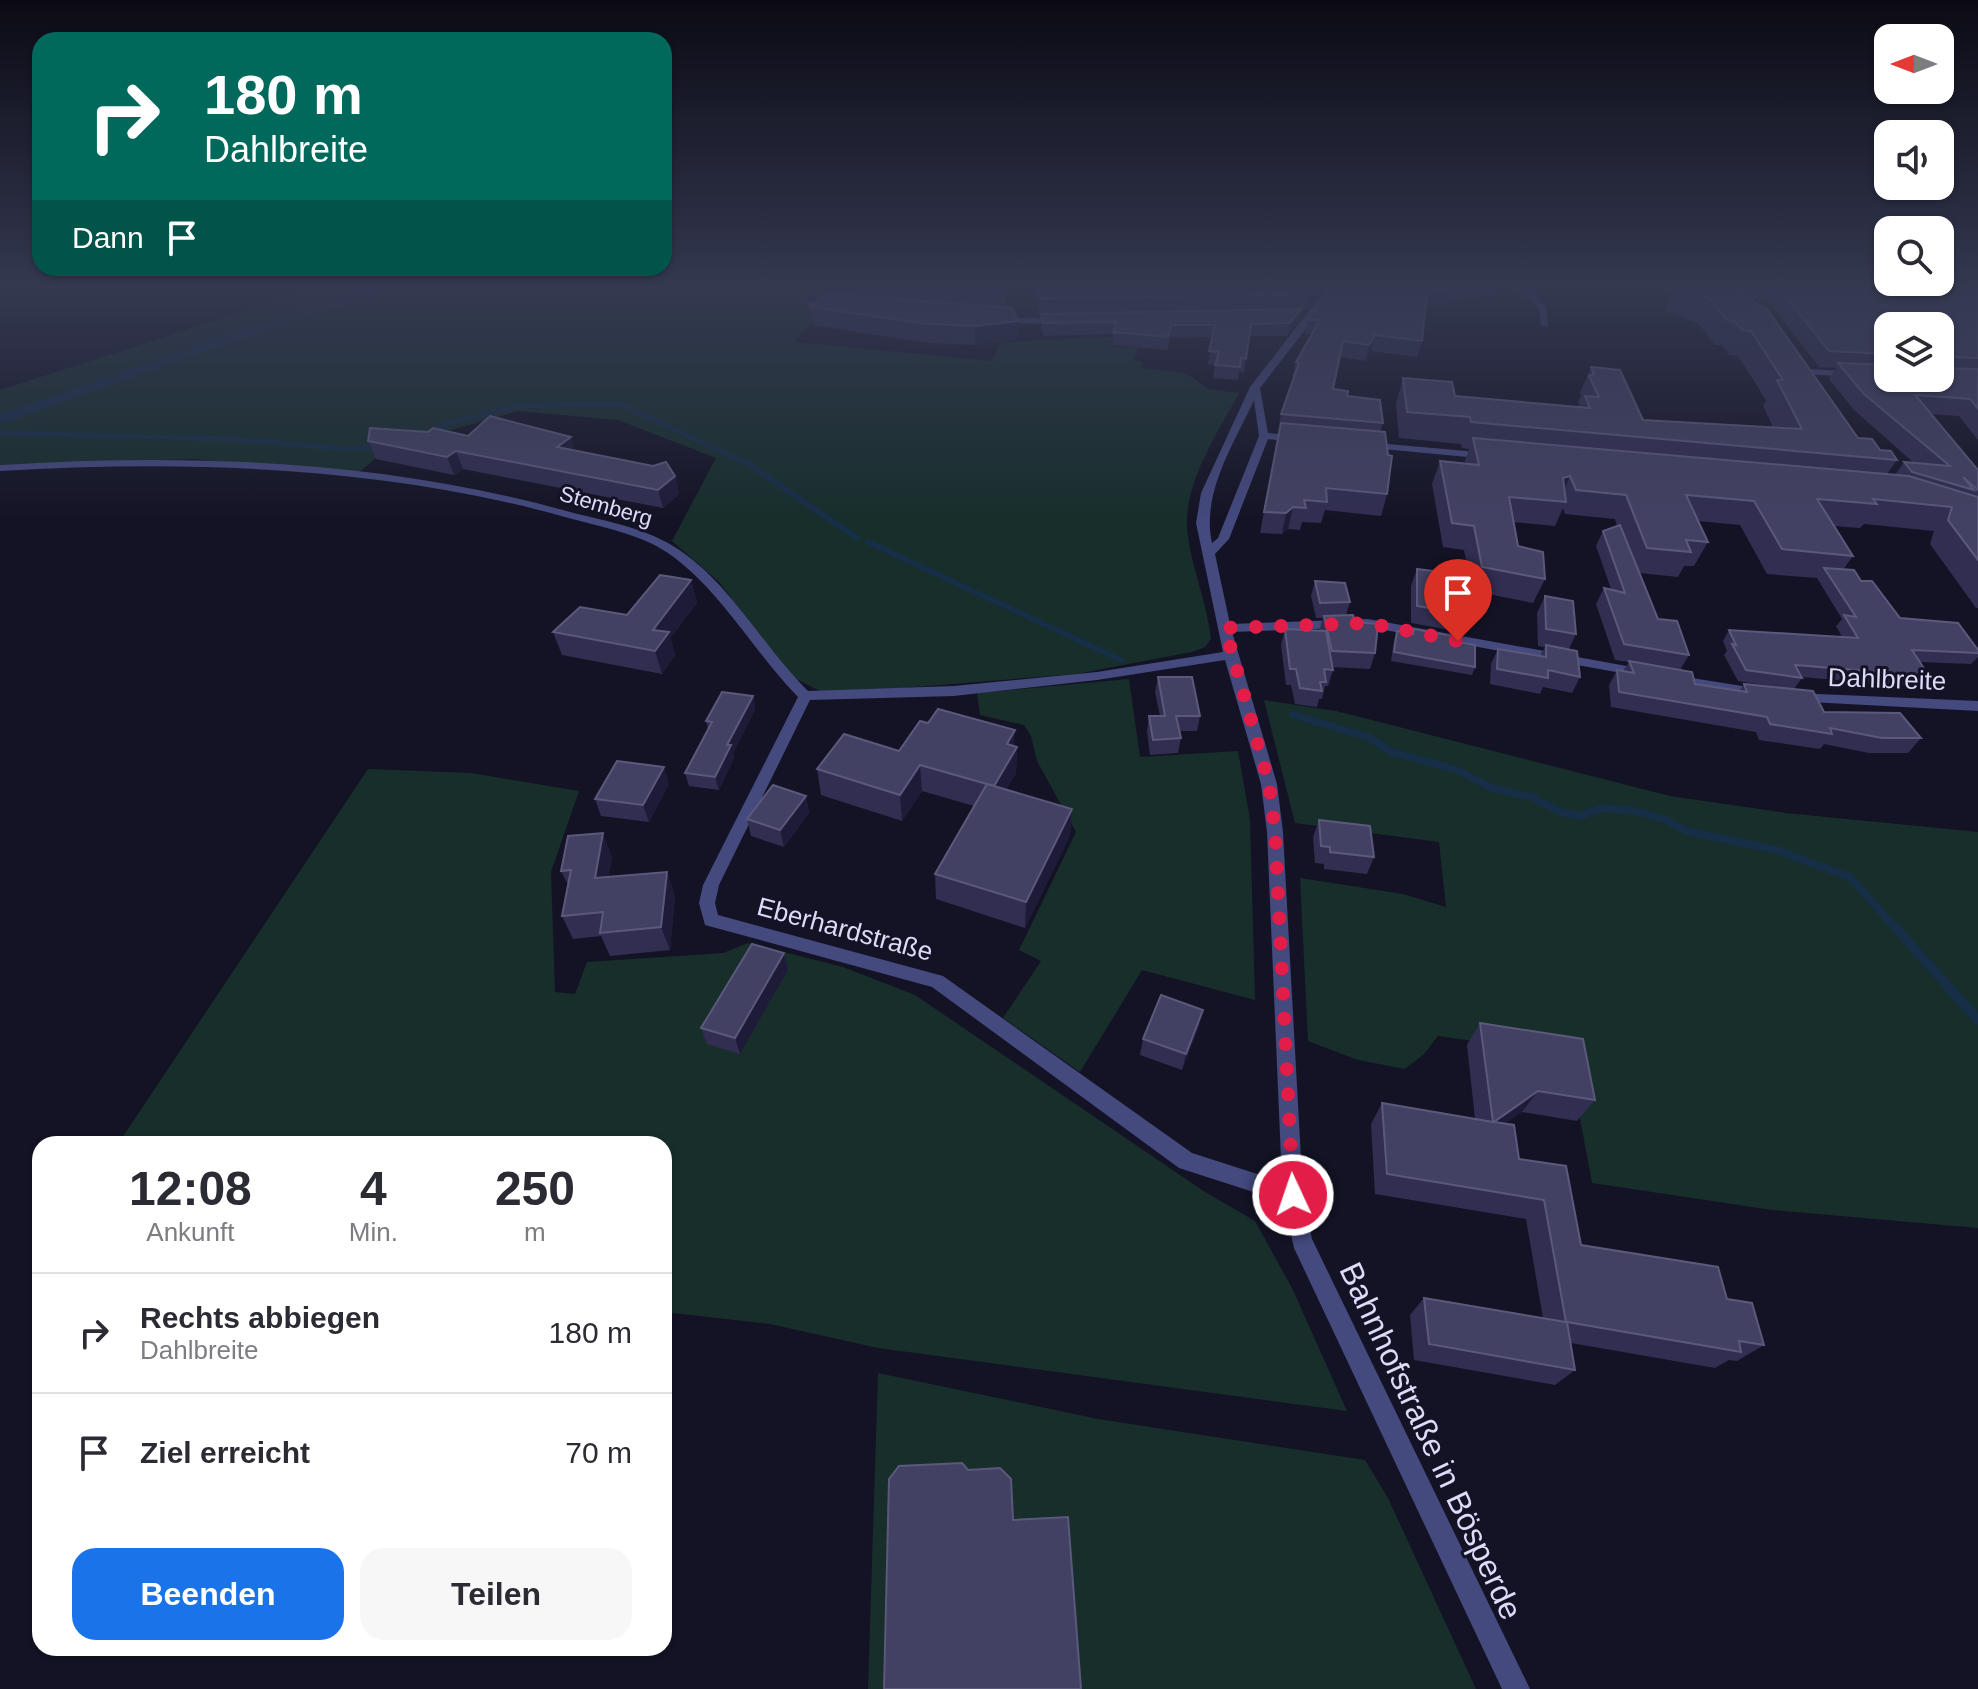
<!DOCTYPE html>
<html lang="de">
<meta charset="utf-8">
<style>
body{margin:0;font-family:Helvetica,sans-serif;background:#f7f7f7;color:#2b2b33;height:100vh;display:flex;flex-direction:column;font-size:30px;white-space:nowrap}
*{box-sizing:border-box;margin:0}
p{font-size:26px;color:#7c7c81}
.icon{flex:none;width:44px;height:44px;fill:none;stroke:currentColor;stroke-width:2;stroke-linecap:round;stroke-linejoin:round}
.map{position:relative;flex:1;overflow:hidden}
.panel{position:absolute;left:32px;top:1136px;width:640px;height:520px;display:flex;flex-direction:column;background:#fff;border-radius:24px;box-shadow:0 2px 6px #0004}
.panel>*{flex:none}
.guide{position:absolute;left:32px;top:32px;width:640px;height:244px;border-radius:24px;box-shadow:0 2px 6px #0004;background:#00695c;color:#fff;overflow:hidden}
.needle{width:52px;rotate:270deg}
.tools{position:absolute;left:1874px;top:24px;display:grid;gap:16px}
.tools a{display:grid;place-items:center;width:80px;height:80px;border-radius:16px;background:#fff;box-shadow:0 2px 6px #0004;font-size:40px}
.pin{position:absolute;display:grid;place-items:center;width:68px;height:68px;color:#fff;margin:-82px -34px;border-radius:50% 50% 50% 0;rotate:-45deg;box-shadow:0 0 8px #0007}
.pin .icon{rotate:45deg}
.me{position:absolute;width:88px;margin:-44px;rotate:357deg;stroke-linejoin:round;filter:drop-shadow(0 0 6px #0008)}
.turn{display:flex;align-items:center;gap:28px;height:168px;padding:0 40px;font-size:36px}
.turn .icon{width:104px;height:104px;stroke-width:2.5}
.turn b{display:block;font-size:56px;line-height:68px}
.then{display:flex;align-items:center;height:76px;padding:0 40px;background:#0003;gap:16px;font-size:30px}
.eta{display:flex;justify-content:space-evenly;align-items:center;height:136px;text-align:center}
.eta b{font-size:48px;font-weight:800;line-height:56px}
.cta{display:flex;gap:16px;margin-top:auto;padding:16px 40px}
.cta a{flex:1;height:92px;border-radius:24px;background:#1a73e8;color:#fff;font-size:32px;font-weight:800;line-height:92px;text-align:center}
.cta a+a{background:#f7f7f7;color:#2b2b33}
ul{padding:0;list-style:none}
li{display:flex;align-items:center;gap:24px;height:120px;padding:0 40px;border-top:2px solid #e1e1e2}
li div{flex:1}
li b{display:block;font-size:30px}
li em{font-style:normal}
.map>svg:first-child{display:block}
</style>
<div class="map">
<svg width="1978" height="1689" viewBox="0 0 1978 1689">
<rect width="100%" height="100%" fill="#141325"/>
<!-- green -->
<g fill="#172e2b">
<path d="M327 285H817L801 306 822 309 794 342 992 361 1001 342 1112 337 1111 346 1138 348 1134 361 1142 362V368L1186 373 1208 389 1239 393C1217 434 1180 488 1188 537 1193 571 1207 604 1211 639L1205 647 1192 652 1076 674 840 693 820 691 792 677 719 582 672 541 716 458 618 420 518 411 388 448 358 473 192 459 0 465V390Z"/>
<polygon points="1129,679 1140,757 1238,751 1250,819 1255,1000 1142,970 1080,1072 1003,1018 1041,961 1019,950 1076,832 1037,761 1031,736 1024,725 980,715 977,693"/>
<polygon points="1264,700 1336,711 1670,796 1786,813 1978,832 1978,1228 1772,1210 1592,1183 1568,1054 1438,1036 1424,1054 1405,1069 1358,1060 1308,1041 1300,878 1403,894 1446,907 1439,842 1295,823"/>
<polygon points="368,769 471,773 579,791 551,872 555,992 575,994 587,962 723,953 748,943 843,967 915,995 1205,1192 1255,1221 1292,1288 1347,1411 878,1348 770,1324 664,1312 664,1144 118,1144"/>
<polygon points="878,1373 1098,1419 1365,1460 1388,1498 1476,1689 868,1689"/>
</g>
<!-- water -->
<polygon fill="#162e46" points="373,285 408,285 314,314 0,424 0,414"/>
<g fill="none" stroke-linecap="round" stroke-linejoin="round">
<!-- stream-far3 -->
<g stroke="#162e46" stroke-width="5">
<polyline points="0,433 233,439 346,449 380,446"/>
<polyline points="427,433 446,424 516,406 620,404 725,453"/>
</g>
<!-- stream-far2 -->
<g stroke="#162e46" stroke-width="6">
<polyline points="720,451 747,463 857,538"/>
<polyline points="868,542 1121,660"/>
</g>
<!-- stream-far1 -->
<polyline stroke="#162e46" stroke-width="8" points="1294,715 1368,737 1392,752 1457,770 1492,788 1532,797 1561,812 1581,816 1602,808 1630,810 1665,819 1686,831 1777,850 1850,877 1896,929"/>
<!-- stream -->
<polyline stroke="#162e46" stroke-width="10" points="1895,927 1978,1020"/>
<!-- street -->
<g fill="#44497e" fill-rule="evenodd">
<polygon points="1508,285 1518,285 1546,305 1548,327 1541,325 1539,308"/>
<polygon points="1651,285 1664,285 1699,300 1692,302"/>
<path d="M1322 294 1326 297 1315 317 1260 388 1268 433 1298 436 1303 439 1298 442 1268 439 1229 539 1215 554 1230 624 1368 619 1643 669 1650 673 1643 677 1368 627 1232 632 1277 784 1283 832 1303 1195 1312 1239 1530 1689H1502L1294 1248 1284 1202 1179 1168 932 987 705 925 699 903 703 885 798 697C753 651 721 590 668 553 638 533 600 527 565 517 382 466 189 460 0 471V465C191 453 385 460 570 512 605 521 642 527 673 546 729 580 762 646 808 691L954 686 1097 672 1223 652 1196 523 1201 493 1250 387ZM1254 400 1259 436 1218 538 1212 543C1201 493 1234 444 1254 400ZM1225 660 1261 784 1267 832 1282 1182 1192 1153 943 976 718 915 715 903 719 885 810 700 954 696 1097 680Z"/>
<path d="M804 301 835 303 839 306C831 311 811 308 803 303Z"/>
<polygon points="998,318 1063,318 1067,321 1063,324 995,323 995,319"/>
<polygon points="1807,369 1888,373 1888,378 1891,378 1888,379 1804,374 1802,372"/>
<polygon points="1365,442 1489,453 1494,456 1489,459 1361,447 1360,445"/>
<polygon points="1673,675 1761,689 1768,694 1761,699 1668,682 1666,679"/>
<polygon points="1796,693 1978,701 1978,711 1791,701 1789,698"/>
</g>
</g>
<!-- wall -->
<g fill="#312e51" fill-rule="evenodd">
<polygon points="834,285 1003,285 1006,291 1006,307 1018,321 1017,339 975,345 929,343 813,325 811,307 834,293"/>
<polygon points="1034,285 1516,285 1513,292 1425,306 1422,341 1417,357 1371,351 1365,361 1340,357 1333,389 1347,396 1383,423 1380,432 1387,494 1381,516 1325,510 1321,523 1302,522 1300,530 1288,529 1282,534 1260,533 1279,431 1278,431 1281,414 1294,378 1292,378 1296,362 1311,335 1305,335 1308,320 1327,291 1319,292 1307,309 1301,309 1299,321 1287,336 1249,336 1244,372 1239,371 1238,380 1213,378 1215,365 1208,364 1212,337 1170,338 1167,350 1112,345 1113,334 1043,336 1041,326 1041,314 1038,314"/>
<polygon points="1524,285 1567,285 1530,290"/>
<path d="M1681 285H1978V440L1959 416 1931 414 1978 470V608H1976L1930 544 1934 531 1864 524 1860 528 1834 526 1853 556 1843 570 1861 581 1900 618 1978 650V657L1971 664 1920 662 1929 676 1920 687 1801 677 1802 678 1794 689 1824 712 1921 738 1908 753H1869L1824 744 1820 749 1759 740 1756 732 1611 707 1609 685 1617 670 1623 671 1629 662 1615 660 1596 604 1604 588 1611 589 1596 546 1603 531 1617 526 1615 519 1565 514 1563 508 1555 526 1513 522 1518 546 1545 579 1533 603 1472 591 1464 550 1443 547 1432 484 1440 461 1465 463V461L1469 449 1462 448 1461 444 1399 438 1396 404 1403 378 1455 396 1580 407 1578 402 1581 395 1580 393 1591 367 1643 420 1773 427 1763 406 1766 400 1738 356 1729 355 1722 345H1715L1698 323 1665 311 1676 287ZM1767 299 1819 367 1836 368 1829 379 1854 410 1914 463 1904 462 1895 475 1887 474 1897 460 1858 438 1759 305ZM1888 326 1940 378H1888ZM1698 521 1740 525 1767 574 1817 578 1842 619 1836 626 1842 637 1729 630 1723 641 1727 651 1724 655 1738 681 1783 688 1744 684 1740 690 1695 684 1680 670 1689 655 1658 619 1640 573 1678 577 1684 566H1694L1708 542Z"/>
<polygon points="468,436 575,451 675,476 679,494 663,508 463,469 454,475 376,459 368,441"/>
<polygon points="1417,569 1463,614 1456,631 1411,623 1411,586"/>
<polygon points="691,580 697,603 670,638 675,655 662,674 562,655 553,632 627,615"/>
<polygon points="1315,581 1350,602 1346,615 1355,622 1375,653 1370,669 1332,667 1333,670 1328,686 1325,686 1322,699 1319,699 1317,707 1295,704 1291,685 1286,685 1281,645 1285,629 1319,631 1323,618 1316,618 1311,596"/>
<polygon points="1545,596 1576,634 1569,649 1580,677 1572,693 1543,687 1540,694 1490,684 1491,664 1498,649 1540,656 1545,647 1538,646 1537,613"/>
<polygon points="1414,629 1458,642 1475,667 1472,675 1391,661 1394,640 1397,631 1412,634"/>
<polygon points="1158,677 1200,716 1197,731 1180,731 1181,738 1178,753 1150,755 1147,731 1149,716 1160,716 1155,692"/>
<polygon points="753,696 755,709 733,753 734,758 719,790 689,786 685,773 708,730 706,721"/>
<polygon points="1015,747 1017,747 1016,773 1006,790 1072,809 1070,835 1025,928 936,899 935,874 974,806 922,791 902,821 821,795 817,769 899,751"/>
<polygon points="669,784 649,822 601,816 595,799"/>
<polygon points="806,796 809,813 784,847 751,836 747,819"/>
<polygon points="1319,820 1374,857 1367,874 1324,869 1324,864 1315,863 1313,837"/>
<polygon points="612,857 608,877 675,895 670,950 610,956 601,936 573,939 562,916 568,885 561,871"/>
<polygon points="784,953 788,970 740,1054 707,1044 701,1028"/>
<polygon points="1480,1023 1595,1100 1577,1121 1522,1112 1505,1123 1519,1159 1581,1245 1727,1299 1764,1345 1737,1361 1729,1360 1715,1368 1571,1343 1575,1370 1555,1385 1414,1360 1410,1315 1424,1298 1543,1318 1526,1219 1375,1194 1371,1124 1382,1103 1475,1119 1467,1045"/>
<polygon points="1199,1026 1182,1070 1140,1055 1143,1039"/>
</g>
<!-- shaded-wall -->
<g fill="#1e1b38">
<polygon points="1316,285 1378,285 1319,292 1307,309 1311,294"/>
<polygon points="1467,285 1516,285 1513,292 1423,307 1427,292"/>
<polygon points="1532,285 1567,285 1530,290"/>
<polygon points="1773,285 1774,285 1767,299 1747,314 1754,298"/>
<polygon points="1301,309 1299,321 1287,336 1290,323"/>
<polygon points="1018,321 1017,339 975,345 975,326"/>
<polygon points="1375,335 1371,351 1365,361 1369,345"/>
<polygon points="1951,357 1940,373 1940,360"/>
<polygon points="571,437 576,455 557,447"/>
<polygon points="456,451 463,469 454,475 447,457"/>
<polygon points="675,476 679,494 663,508 658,490"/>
<polygon points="1570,476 1560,500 1553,501 1563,478"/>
<polygon points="1293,507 1288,529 1282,534 1286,513"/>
<polygon points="691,580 697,603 670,638 675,655 662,674 655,651 653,630"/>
<polygon points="753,696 755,709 733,753 734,758 719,790 715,777 727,745"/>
<polygon points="1015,730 1014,751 1017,747 1016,773 994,812 994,786 1007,744"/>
<polygon points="920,765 922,791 902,821 900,795"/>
<polygon points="664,767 669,784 649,822 643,805"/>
<polygon points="806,796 809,813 784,847 780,830"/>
<polygon points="1072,809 1070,835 1025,928 1026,902"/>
<polygon points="603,833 612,857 604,901 595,878"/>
<polygon points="667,872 675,895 670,950 661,927"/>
<polygon points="784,953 788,970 740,1054 735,1038"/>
<polygon points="1203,1010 1199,1026 1182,1070 1186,1054"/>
<polygon points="1538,1091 1522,1112 1479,1142 1494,1122"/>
</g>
<!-- building -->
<g fill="#434163" stroke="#5b597b" stroke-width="2">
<polygon points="936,285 1003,285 1006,291"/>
<polygon points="1036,285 1316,285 1311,294 1039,299"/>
<polygon points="1338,285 1467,285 1427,292 1422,341 1375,335 1369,345 1343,341 1333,389 1348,391 1347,396 1380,400 1383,423 1281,414 1299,363 1296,362 1320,320 1308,320 1330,287"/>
<polygon points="1681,285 1716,285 1736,292 1767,309 1858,438 1872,439 1880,450 1891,451 1897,460 1471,422 1470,417 1407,412 1403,378 1452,382 1455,396 1590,408 1585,396 1599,397 1589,376 1594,374 1591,367 1620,370 1643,420 1802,429 1777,380 1783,380 1751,331 1742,330 1734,321 1727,320 1710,299 1676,287"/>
<polygon points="1724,285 1773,285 1754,298"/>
<polygon points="1777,285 1978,285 1978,358 1951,357 1940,360 1940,326 1888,326 1888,354 1829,351"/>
<polygon points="824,293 1012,308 1018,321 975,326 928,324 811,307"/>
<polygon points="1301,309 1290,323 1251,324 1246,359 1241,358 1240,367 1215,365 1219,352 1209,351 1215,325 1171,325 1168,337 1113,332 1116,322 1043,323 1041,314"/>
<polygon points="1838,363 1888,365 1888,378 1940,378 1940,368 1978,369 1978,409 1970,399 1915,395 1978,470 1978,490 1963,477 1974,490 1912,472 1904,462 1950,466 1864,394"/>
<polygon points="490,416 571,437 557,447 653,466 666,462 675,476 658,490 456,451 447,457 368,441 370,428 428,432 433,428 468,436"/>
<polygon points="1281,423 1385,432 1388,455 1392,456 1387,494 1326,488 1327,502 1304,500 1306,508 1293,507 1286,513 1264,512"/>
<polygon points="1473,438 1909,476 1978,497 1978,560 1948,520 1952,507 1873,499 1877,504 1817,499 1853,556 1782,549 1754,501 1686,495 1708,542 1686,540 1691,552 1647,548 1626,495 1576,490 1570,476 1563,478 1566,502 1509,497 1518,546 1543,552 1545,579 1482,567 1474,526 1452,523 1440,461 1479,465"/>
<polygon points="1620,525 1658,619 1677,621 1689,655 1624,644 1604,588 1625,593 1603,531"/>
<polygon points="1824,568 1854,570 1861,581 1872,581 1900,618 1958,623 1978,650 1978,653 1912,650 1929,676 1795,665 1802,678 1746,670 1732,644 1736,645 1729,630 1858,638 1844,615 1856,617"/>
<polygon points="1417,569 1465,575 1463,614 1417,606"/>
<polygon points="660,575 691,580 653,630 669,632 655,651 553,632 580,607 627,615"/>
<polygon points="1315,581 1345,583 1350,602 1320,603"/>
<polygon points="1545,596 1573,601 1576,634 1546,629"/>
<polygon points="1353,615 1355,622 1378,624 1375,653 1332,651 1324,616"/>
<polygon points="1285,629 1326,631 1333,670 1324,669 1326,682 1320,682 1322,691 1300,688 1296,669 1290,669"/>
<polygon points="1414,629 1458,637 1458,642 1475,645 1475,667 1394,652 1397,631 1413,634"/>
<polygon points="1546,645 1577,651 1580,677 1548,670 1548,678 1497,669 1498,649 1546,657"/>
<polygon points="1629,661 1692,672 1695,684 1747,692 1744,684 1813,691 1824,712 1900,713 1921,738 1882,738 1830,728 1832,734 1770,724 1767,717 1619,692 1617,670 1634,673"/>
<polygon points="1158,677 1192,677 1200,716 1176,716 1181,738 1153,740 1149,716 1165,716"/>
<polygon points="722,692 753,696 727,745 731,745 715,777 685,773 712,722 706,721"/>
<polygon points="938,709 1015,730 1007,744 1017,747 994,786 920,765 900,795 817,769 844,734 899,751 920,721 928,723"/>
<polygon points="617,761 664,767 643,805 595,799"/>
<polygon points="987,784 1072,809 1026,902 935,874"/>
<polygon points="773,785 806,796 780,830 747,819"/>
<polygon points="1319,820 1370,826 1374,857 1330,852 1330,847 1321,846"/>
<polygon points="603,833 595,878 667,872 661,927 600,933 603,912 562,916 571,870 561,871 568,836"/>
<polygon points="752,944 784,953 735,1038 701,1028"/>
<polygon points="1161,995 1203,1010 1186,1054 1143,1039"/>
<polygon points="1480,1023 1583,1039 1595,1100 1538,1091 1494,1122 1514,1125 1519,1159 1566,1166 1581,1245 1718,1267 1727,1299 1752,1303 1764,1345 1739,1341 1741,1352 1567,1322 1575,1370 1429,1344 1424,1298 1566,1322 1544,1200 1387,1174 1382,1103 1493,1122"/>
<polygon points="962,1463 968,1470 1000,1468 1011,1479 1013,1520 1068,1517 1081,1689 884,1689 889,1479 899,1466"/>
</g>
<!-- sky -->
<linearGradient id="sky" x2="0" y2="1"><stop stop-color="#0b0a14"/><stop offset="0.55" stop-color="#343951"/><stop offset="1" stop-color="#343951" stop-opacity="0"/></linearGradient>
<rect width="1978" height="522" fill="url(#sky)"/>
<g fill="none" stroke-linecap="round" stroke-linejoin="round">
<!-- route -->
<polyline stroke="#e11d48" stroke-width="14" stroke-dasharray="0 25.2" points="1293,1195 1275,832 1269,784 1225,628 1368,623 1458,641"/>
</g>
<g text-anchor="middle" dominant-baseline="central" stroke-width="6" stroke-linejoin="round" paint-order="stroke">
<!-- far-street labels -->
<g font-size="22" fill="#dcdcfa" stroke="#141325">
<text transform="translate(606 506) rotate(16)">Stemberg</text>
</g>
<!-- street labels -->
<g font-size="26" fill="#dcdcfa" stroke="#141325">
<text transform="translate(1887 679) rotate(2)">Dahlbreite</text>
<text transform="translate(845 929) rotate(15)">Eberhardstraße</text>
</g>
<!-- near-street labels -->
<g font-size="32" fill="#dcdcfa" stroke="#141325">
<text transform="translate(1431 1441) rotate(65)">Bahnhofstraße in Bösperde</text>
</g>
</g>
</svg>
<div class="tools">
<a><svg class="needle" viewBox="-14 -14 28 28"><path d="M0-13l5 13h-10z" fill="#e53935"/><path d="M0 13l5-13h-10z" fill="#7c7c81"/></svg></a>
<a><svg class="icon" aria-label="sound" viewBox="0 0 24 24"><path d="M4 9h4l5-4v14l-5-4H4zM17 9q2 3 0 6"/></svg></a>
<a><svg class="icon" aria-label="search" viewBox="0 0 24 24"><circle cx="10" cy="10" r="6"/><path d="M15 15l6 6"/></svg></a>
<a><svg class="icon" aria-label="layers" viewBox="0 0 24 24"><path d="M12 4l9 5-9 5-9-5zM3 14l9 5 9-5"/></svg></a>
</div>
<div class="pin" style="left:1458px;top:641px;background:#d93025"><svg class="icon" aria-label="arrive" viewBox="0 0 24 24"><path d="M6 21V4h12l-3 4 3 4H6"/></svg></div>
<svg class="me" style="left:1293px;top:1195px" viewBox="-20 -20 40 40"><circle r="17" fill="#e11d48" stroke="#fff" stroke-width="3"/><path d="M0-11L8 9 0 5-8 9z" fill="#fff"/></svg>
<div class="guide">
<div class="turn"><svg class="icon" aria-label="right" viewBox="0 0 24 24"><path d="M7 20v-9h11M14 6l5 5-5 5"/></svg><div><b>180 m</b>Dahlbreite</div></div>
<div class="then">Dann<svg class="icon" aria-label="arrive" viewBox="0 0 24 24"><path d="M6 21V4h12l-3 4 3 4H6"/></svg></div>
</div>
<section class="panel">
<div class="eta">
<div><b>12:08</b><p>Ankunft</p></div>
<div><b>4</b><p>Min.</p></div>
<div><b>250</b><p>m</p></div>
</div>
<ul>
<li><svg class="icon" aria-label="right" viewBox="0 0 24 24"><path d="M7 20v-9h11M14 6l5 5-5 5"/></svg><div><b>Rechts abbiegen</b><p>Dahlbreite</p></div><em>180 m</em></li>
<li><svg class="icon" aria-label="arrive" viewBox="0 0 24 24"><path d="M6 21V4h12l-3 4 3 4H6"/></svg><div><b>Ziel erreicht</b></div><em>70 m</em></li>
</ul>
<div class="cta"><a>Beenden</a><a>Teilen</a></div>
</section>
</div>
